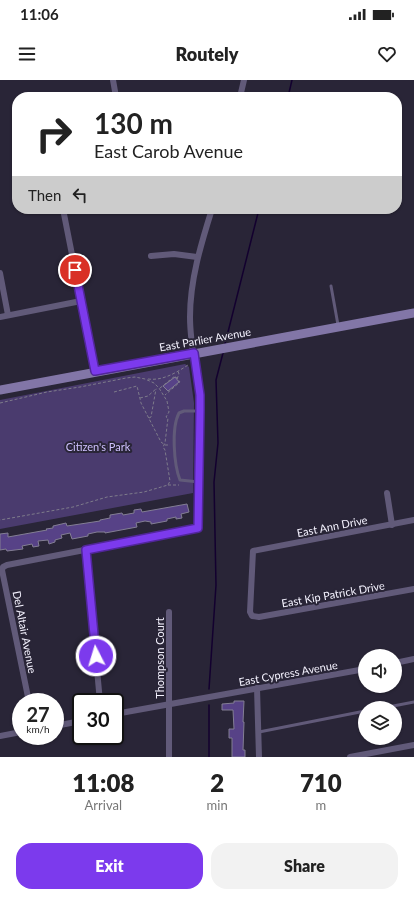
<!DOCTYPE html>
<style>
body{margin:0;font-family:Lato,sans-serif;background:#f2f2f2;color:#222;height:100vh;display:flex;flex-direction:column;font-size:15px;white-space:nowrap}
*{box-sizing:border-box;margin:0}
p{font-size:13px;color:#767676}
.icon{flex:none;width:22px;height:22px;fill:none;stroke:currentColor;stroke-width:2;stroke-linecap:round;stroke-linejoin:round}
.map{position:relative;height:677px;overflow:hidden}
.drawer{display:flex;flex-direction:column;background:#fff;flex:1}
.drawer>*{flex:none}
.hud{position:absolute;left:12px;top:12px;width:390px;height:122px;border-radius:16px;box-shadow:0 1px 3px #0004;background:#fff;color:#222;overflow:hidden}
.buttons{position:absolute;left:358px;top:569px;display:grid;gap:8px}
.buttons a{display:grid;place-items:center;width:44px;height:44px;border-radius:50%;background:#fff;box-shadow:0 1px 3px #0004;font-size:20px}
.speed{position:absolute;left:12px;top:613px;display:flex;gap:8px;font-size:20px;font-weight:700;text-align:center}
.speed>*{display:grid;place-content:center;width:52px;height:52px;border-radius:50%;background:#fff;box-shadow:0 1px 3px #0004;line-height:1}
.speed small{font-size:10px;font-weight:400}
.speed .limit{border:2px solid #111;border-radius:6px;background:#fff;color:#111}
.pin{position:absolute;display:grid;place-items:center;width:34px;height:34px;color:#fff;margin:-17px;border:2px solid #fff;border-radius:50%;box-shadow:0 1px 4px #0007}
.me{position:absolute;width:44px;margin:-22px;rotate:355deg;stroke-linejoin:round;filter:drop-shadow(0 0 3px #0008)}
.turn{display:flex;align-items:center;gap:14px;height:84px;padding:0 16px;font-size:18px}
.turn .icon{width:52px;height:52px;stroke-width:2.5}
.turn b{display:block;font-size:28px;line-height:34px}
.then{display:flex;align-items:center;height:38px;padding:0 16px;background:#0003;gap:8px;font-size:15px}
.eta{display:flex;justify-content:space-evenly;align-items:center;height:68px;text-align:center}
.eta b{font-size:24px;font-weight:800;line-height:28px}
.cta{display:flex;gap:8px;margin-top:auto;padding:8px 16px}
.cta a{flex:1;height:46px;border-radius:16px;background:#7c3aed;color:#fff;font-size:16px;font-weight:800;line-height:46px;text-align:center}
.cta a+a{background:#f2f2f2;color:#222}
.status{display:flex;justify-content:space-between;align-items:center;height:28px;padding:0 20px;background:#fff;direction:ltr}
.status svg{height:11px;fill:currentColor}
header{display:flex;justify-content:space-between;align-items:center;height:52px;padding:0 16px;background:#fff;font-size:18px;font-weight:800}
.map>svg:first-child{display:block}
</style>
<div class="status"><b>11:06</b><svg viewBox="0 0 49 12"><path d="M0 12V9h3v3zM5 12V6h3v6zM10 12V3h3v9zM15 12V0h3v12zM26 1h20v11H26zM47 4h2v5h-2z"/></svg></div>
<header><svg class="icon" aria-label="menu" viewBox="0 0 24 24"><path d="M4 6h16M4 12h16M4 18h16"/></svg>Routely<svg class="icon" aria-label="heart" viewBox="0 0 24 24"><path d="M12 20l-8-8c-3-5 5-10 8-4 3-6 11-1 8 4z"/></svg></header>
<div class="map">
<svg width="414" height="677" viewBox="0 0 414 677">
<rect width="100%" height="100%" fill="#292537"/>
<!-- green -->
<polygon fill="#4a3b6e" points="185,284 189,287 194,323 193,413 0,449 0,320"/>
<g fill="none" stroke-linecap="round" stroke-linejoin="round">
<!-- stream -->
<g stroke="#13002f" stroke-width="1.5">
<polyline points="288,17 292,0"/>
<polyline points="225,264 259,129"/>
<polyline points="209,609 216,505 214,402 218,363 216,300 223,273"/>
<polyline points="209,677 209,625"/>
</g>
</g>
<!-- building -->
<g fill="#574287" stroke="#837e94">
<polygon points="175,297 179,302 168,311 163,306"/>
<polygon points="187,424 189,432 181,434 182,438 176,439 176,437 167,439 167,441 151,444 151,442 145,441 136,443 137,447 105,453 105,452 97,452 88,454 88,456 72,459 70,453 61,455 62,458 55,460 55,462 49,464 48,460 38,461 39,466 33,467 32,464 22,466 23,469 7,471 6,469 0,470 0,454 8,453 8,457 47,450 46,449 53,448 53,446 66,443 67,446 100,441 100,440 110,438 110,435 122,433 123,435 134,433 134,430 141,429 142,432"/>
<polygon points="234,621 244,621 243,642 244,642 243,670 245,670 245,677 232,677 232,658 229,658 229,649 234,649 233,630 222,630 222,624 234,623"/>
</g>
<g fill="none" stroke-linecap="round" stroke-linejoin="round">
<!-- path -->
<g stroke="#7e7b8b" stroke-width="1" stroke-dasharray="3 2" stroke-linecap="butt">
<path d="M148 299C162 301 176 293 188 285"/>
<polyline points="177,299 179,294 178,291"/>
<polyline points="160,308 175,296 180,302 165,315"/>
<polyline points="114,312 137,306 141,323 161,362 165,365 170,365"/>
<polyline points="140,318 148,316 157,308"/>
<polyline points="0,323 47,312 80,307 126,298 135,297 145,299 154,303 159,308 167,321 169,332 166,337 168,338 165,363 163,367 165,370 170,401 168,405 144,412 107,417 73,427 0,440"/>
<polyline points="149,338 151,337 156,309"/>
<polyline points="168,405 179,405"/>
</g>
<!-- lane -->
<g stroke="#615a79" stroke-width="3">
<polyline points="331,206 338,245"/>
<path d="M199 402 180 400C174 385 171 348 179 333L184 331H200"/>
<polyline points="383,628 414,622"/>
<polyline points="259,652 365,631"/>
</g>
<!-- street -->
<g stroke="#615a79" stroke-width="6">
<polyline points="113,0 116,17"/>
<polyline points="240,17 244,0"/>
<polyline points="63,129 95,291"/>
<polyline points="151,176 174,174 197,177"/>
<polyline points="0,193 8,235"/>
<polyline points="0,237 81,221"/>
<polyline points="387,413 392,445"/>
<polyline points="414,440 253,471 250,532 252,536 259,537 414,509"/>
<polyline points="86,470 100,622"/>
<polyline points="169,532 169,677"/>
<polyline points="395,583 414,579"/>
<polyline points="257,608 259,677"/>
<path d="M29 622 2 490 3 487 7 485 198 448 200 331C199 300 190 269 190 237 190 200 201 164 212 129"/>
<polyline points="115,634 365,589"/>
<polyline points="55,646 81,641"/>
<polyline points="0,656 21,652"/>
<polyline points="350,677 414,665"/>
</g>
<!-- secondary -->
<polyline stroke="#8276a7" stroke-width="9" points="0,310 414,233"/>
</g>
<g fill="none" stroke-linecap="round" stroke-linejoin="round">
<!-- route casing -->
<g stroke="#51269a" stroke-width="10">
<polyline id="route" points="75,190 95,291 194,273 200,315 200,331 198,448 86,470 96,576"/>
</g>
<!-- route -->
<use href="#route" stroke="#7c3aed" stroke-width="7"/>
</g>
<g text-anchor="middle" dominant-baseline="central" stroke-width="4" stroke-linejoin="round" paint-order="stroke">
<!-- street labels -->
<g font-size="11" fill="#f5f3ff" stroke="#292537">
<text transform="translate(205 259) rotate(-10)">East Parlier Avenue</text>
<text transform="translate(332 446) rotate(-11)">East Ann Drive</text>
<text transform="translate(333 514) rotate(-10)">East Kip Patrick Drive</text>
<text transform="translate(25 552) rotate(79)">Del Altair Avenue</text>
<text transform="translate(159 578) rotate(-90)">Thompson Court</text>
<text transform="translate(288 593) rotate(-10)">East Cypress Avenue</text>
</g>
<!-- park labels -->
<g font-size="11" fill="#cfc1fe" stroke="#292537">
<text x="98" y="366">Citizen's Park</text>
</g>
</g>
</svg>
<div class="buttons">
<a><svg class="icon" aria-label="sound" viewBox="0 0 24 24"><path d="M4 9h4l5-4v14l-5-4H4zM17 9q2 3 0 6"/></svg></a>
<a><svg class="icon" aria-label="layers" viewBox="0 0 24 24"><path d="M12 4l9 5-9 5-9-5zM3 14l9 5 9-5"/></svg></a>
</div>
<div class="speed"><div>27<small>km/h</small></div><div class="limit">30</div></div>
<div class="pin" style="left:75px;top:190px;background:#d93025"><svg class="icon" aria-label="arrive" viewBox="0 0 24 24"><path d="M6 21V4h12l-3 4 3 4H6"/></svg></div>
<svg class="me" style="left:96px;top:576px" viewBox="-20 -20 40 40"><circle r="17" fill="#7c3aed" stroke="#fff" stroke-width="3"/><path d="M0-11L8 9 0 5-8 9z" fill="#fff"/></svg>
<div class="hud">
<div class="turn"><svg class="icon" aria-label="right" viewBox="0 0 24 24"><path d="M7 20v-9h11M14 6l5 5-5 5"/></svg><div><b>130 m</b>East Carob Avenue</div></div>
<div class="then">Then<svg class="icon" aria-label="left" viewBox="0 0 24 24"><path d="M17 20v-9H6M10 6l-5 5 5 5"/></svg></div>
</div>
</div>
<section class="drawer">
<div class="eta">
<div><b>11:08</b><p>Arrival</p></div>
<div><b>2</b><p>min</p></div>
<div><b>710</b><p>m</p></div>
</div>
<div class="cta"><a>Exit</a><a>Share</a></div>
</section>
